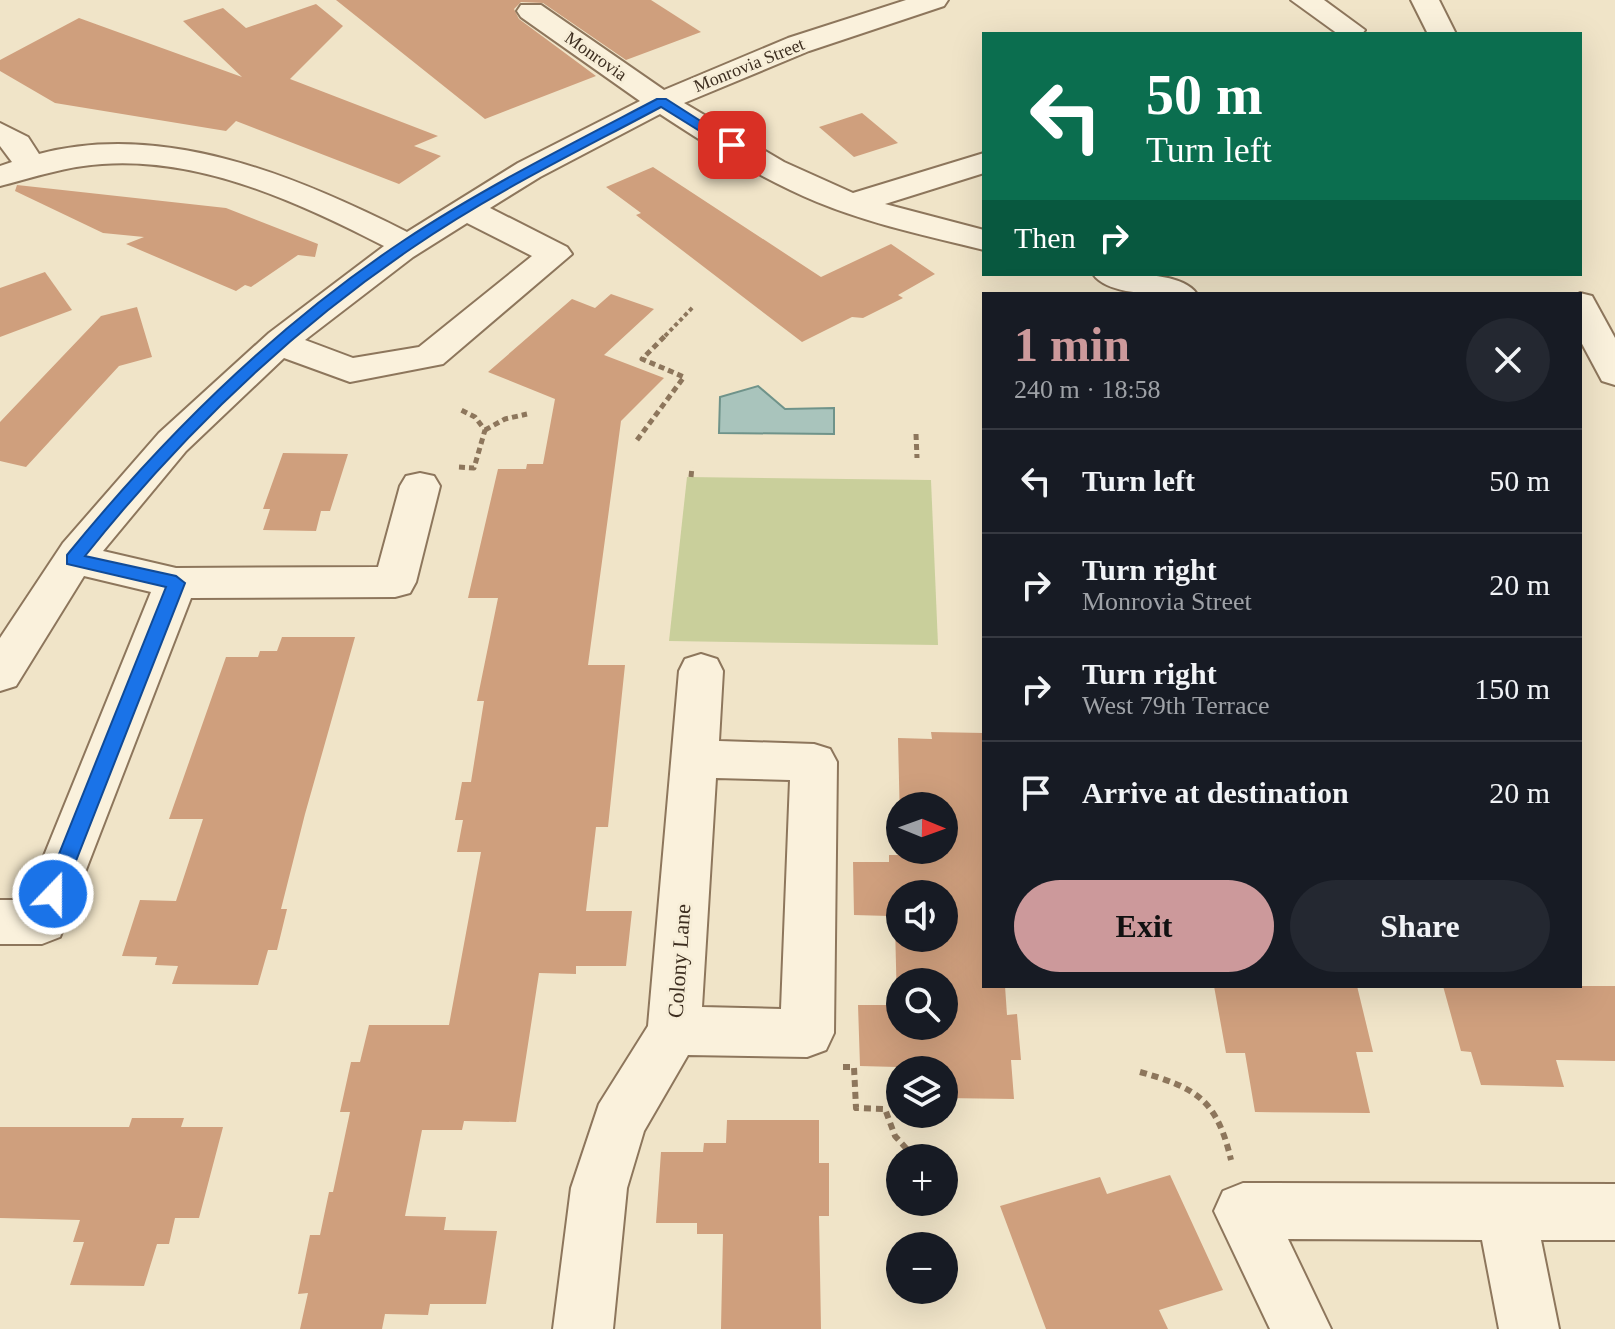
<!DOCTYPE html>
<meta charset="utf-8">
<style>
body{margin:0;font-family:"Times New Roman",serif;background:#242831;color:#f1f3f6;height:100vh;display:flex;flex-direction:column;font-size:30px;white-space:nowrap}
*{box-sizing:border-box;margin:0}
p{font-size:26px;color:#9ea1a6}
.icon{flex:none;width:44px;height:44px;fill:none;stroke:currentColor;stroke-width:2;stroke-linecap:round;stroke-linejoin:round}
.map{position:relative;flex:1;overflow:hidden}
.drawer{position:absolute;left:982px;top:292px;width:600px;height:696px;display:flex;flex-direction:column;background:#171b24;border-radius:0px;box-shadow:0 8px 32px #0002}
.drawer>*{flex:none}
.banner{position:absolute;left:982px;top:32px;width:600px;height:244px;border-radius:0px;box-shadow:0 8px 32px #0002;background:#0b6e4f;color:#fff;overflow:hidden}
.needle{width:52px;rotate:91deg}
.buttons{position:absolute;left:886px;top:792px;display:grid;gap:16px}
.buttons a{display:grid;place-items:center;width:72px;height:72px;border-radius:50%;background:#171b24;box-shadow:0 8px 32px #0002;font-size:40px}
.pin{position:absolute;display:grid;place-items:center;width:68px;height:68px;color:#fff;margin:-34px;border-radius:16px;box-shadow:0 4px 12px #0006}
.me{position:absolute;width:88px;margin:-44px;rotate:22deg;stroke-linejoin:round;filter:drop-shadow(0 0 6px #0008)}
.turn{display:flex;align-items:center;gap:28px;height:168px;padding:0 32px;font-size:36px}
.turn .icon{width:104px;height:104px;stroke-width:2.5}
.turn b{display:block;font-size:56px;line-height:68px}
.then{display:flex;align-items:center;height:76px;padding:0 32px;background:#0003;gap:16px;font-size:30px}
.round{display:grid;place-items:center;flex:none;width:84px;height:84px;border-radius:42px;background:#242831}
.headline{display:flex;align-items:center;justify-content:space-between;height:136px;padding:0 32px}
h1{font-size:48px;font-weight:700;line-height:60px;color:#cc999b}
.button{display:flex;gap:16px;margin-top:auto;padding:16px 32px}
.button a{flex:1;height:92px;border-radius:48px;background:#cc999b;color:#111;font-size:32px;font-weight:700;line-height:92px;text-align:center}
.button a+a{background:#242831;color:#f1f3f6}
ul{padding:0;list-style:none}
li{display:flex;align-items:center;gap:24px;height:104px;padding:0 32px;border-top:2px solid #363941}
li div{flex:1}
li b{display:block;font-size:30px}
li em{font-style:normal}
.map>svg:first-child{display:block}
</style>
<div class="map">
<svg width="1615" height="1329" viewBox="0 0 1615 1329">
<rect width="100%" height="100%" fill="#f0e4c8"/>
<!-- green -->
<polygon fill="#c9cf9b" points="687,477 931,480 938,645 669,641"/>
<!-- water -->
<polygon fill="#a9c4bc" stroke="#6f938a" stroke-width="2" points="758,386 785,409 834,408 834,434 719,433 720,397"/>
<!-- building -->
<g fill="#cf9f7d" fill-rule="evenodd">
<polygon points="336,0 651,0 701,32 626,60 543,3 521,2 514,9 519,19 596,76 485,119"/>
<polygon points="316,4 343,26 290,79 438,136 414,146 441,156 399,184 236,121 226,131 55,103 0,71 0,60 79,18 242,77 183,21 223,8 246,28"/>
<polygon points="862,113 898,143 854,157 819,127"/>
<polygon points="653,167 821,277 891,244 935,274 898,295 903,298 863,318 852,317 802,342 636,215 641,213 606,187"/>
<polygon points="17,185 226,208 318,244 315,257 298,255 251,287 245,285 236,291 126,244 144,237 103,233 15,191"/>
<polygon points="45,272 72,310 0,337 0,288"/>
<polygon points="611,294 654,309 604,355 664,378 621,421 588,665 625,665 608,827 596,827 586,911 632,911 626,966 576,966 576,974 539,973 516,1122 464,1121 462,1130 422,1130 405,1216 446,1217 444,1230 497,1231 486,1304 430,1304 428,1315 385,1314 382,1329 300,1329 308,1293 298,1294 310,1235 320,1235 329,1192 333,1192 350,1112 340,1112 351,1062 360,1062 369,1025 449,1025 481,852 457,852 463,820 455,820 462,782 471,782 484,701 477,701 498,598 468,598 498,469 526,469 527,464 543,464 555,399 488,372 572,299 595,308"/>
<polygon points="137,307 152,357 119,366 26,467 0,461 0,422 101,316"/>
<polygon points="283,453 348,454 330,511 321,511 316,531 263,530 270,509 263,509"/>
<polygon points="282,637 355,637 305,814 281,909 287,909 277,950 268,950 258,985 172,984 178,966 155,965 157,957 122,956 140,900 176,901 203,819 169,819 226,657 258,657 260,651 277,651"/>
<path d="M931 732 984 733V986H1005L1007 1015 1017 1014 1021 1060H1011L1014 1099 944 1098V1070H900L897 1077V1067L860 1066 858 1005H897L895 925H889V916L854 915 853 862H889V855H901V850H944V806H900V822L898 738 932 739ZM900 894H944V938H900ZM900 982H944V1026H900Z"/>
<polygon points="1214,986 1357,986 1373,1052 1356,1052 1370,1113 1255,1112 1245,1053 1226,1053"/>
<polygon points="1443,986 1615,986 1615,1061 1556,1060 1564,1087 1481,1085 1471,1052 1461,1051"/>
<polygon points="132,1118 184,1118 181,1127 223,1127 199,1218 175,1218 169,1244 157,1244 144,1286 70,1285 84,1242 73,1242 80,1220 0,1218 0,1127 129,1127"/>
<polygon points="727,1120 819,1120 819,1163 829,1163 829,1216 819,1216 821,1329 721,1329 723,1234 697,1234 697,1223 656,1223 661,1152 703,1152 704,1143 726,1143"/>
<polygon points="1170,1175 1223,1290 1159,1310 1168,1329 1046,1329 1000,1206 1100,1177 1107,1194"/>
</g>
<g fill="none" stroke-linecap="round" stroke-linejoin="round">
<!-- minor casing -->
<g stroke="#8d765c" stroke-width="4">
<g id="minor">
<path d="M906 0H948L944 6 809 51 684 103 784 162 853 193 984 153V173L885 204 984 230V250C928 236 870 224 817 202 762 179 710 147 660 114L540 177 490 208 567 247 572 254 443 364 350 382 284 358 186 451 103 551 176 568 378 567 400 486 406 476 420 473 434 476 440 486 416 582 410 593 395 597 191 598 60 937 42 944H0V900H26L151 592 84 576 16 686 0 691V638L63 543 159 433 269 333 384 246C298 202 201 157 102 164 67 166 35 177 0 186V166L12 162 0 146V123L28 137 39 154C164 121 296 176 407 232L518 163 640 101 521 17 517 11 521 5H541L664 90 788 38ZM467 223 532 256 419 347 353 358 305 340 413 257Z"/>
<polygon points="1291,0 1324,0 1365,30 1362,34 1338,34"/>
<path d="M1093 274C1119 274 1181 270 1197 294 1171 294 1109 298 1093 274Z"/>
<path d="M701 654 717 659 723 671 719 741 814 744 830 749 837 762 834 1033 826 1050 807 1057 688 1055 644 1131 627 1188 613 1329H553L571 1188 599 1104 648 1026 679 671 685 659ZM716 778 790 780 781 1009 702 1007Z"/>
<polygon points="1243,1183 1615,1184 1615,1240 1541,1240 1559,1329 1499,1329 1482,1240 1288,1239 1331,1329 1270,1329 1214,1211 1223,1191"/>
</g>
</g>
<!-- tertiary casing -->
<g stroke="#8d765c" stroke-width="4">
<g id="tertiary">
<polygon points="1411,0 1439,0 1456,34 1428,34"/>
<polygon points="1580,293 1592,296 1615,338 1615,385 1602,381 1580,340"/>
</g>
</g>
<!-- path-far2 -->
<polyline stroke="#8d765c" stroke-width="4" stroke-dasharray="4 3" stroke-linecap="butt" points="665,336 693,307"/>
<!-- path-far1 -->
<g stroke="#8d765c" stroke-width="5" stroke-dasharray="6 4" stroke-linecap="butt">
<polyline points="485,430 505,419 527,414"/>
<polyline points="916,434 917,458"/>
<polyline points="637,440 684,377 642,359 667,334"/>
<polyline points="459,467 474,468 485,430 475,417 461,410"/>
<polyline points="691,477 692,467"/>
</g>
<!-- path -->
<g stroke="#8d765c" stroke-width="6" stroke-dasharray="7 5" stroke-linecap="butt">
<polyline points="843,1067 854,1067 856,1108 885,1109 895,1136 915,1158"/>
<path d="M1140 1072C1197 1088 1217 1100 1231 1160"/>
<polyline points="944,1181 955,1190"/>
</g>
<!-- minor -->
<use href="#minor" fill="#faf1dc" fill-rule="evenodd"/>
<!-- tertiary -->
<use href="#tertiary" fill="#faf1dc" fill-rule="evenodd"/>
</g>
<!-- route -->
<path fill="#1a73e8" stroke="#114b97" stroke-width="2" d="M657 99H666L738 145 727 148 661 107C577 152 490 194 412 248 287 333 179 438 85 556L176 576 185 583 63 894 53 903 46 900 43 894 166 587 67 564V555C164 436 274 327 403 241 483 188 571 144 657 99Z"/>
<g text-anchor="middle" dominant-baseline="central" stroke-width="6" stroke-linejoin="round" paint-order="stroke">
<!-- far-street labels -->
<g font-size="18" fill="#3d2e20" stroke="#f7eed8">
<text transform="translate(596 56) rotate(35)">Monrovia</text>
<text transform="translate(749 65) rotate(-22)">Monrovia Street</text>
</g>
<!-- street labels -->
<g font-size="22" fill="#3d2e20" stroke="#f7eed8">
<text transform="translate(679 961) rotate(-86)">Colony Lane</text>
</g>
</g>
</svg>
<div class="buttons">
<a><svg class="needle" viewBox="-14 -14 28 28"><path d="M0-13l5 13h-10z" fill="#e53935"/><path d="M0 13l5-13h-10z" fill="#9ea1a6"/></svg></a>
<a><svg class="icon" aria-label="sound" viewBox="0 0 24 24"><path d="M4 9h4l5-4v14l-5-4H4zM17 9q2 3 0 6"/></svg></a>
<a><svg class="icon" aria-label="search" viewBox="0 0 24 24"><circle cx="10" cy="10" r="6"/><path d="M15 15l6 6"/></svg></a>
<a><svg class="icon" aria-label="layers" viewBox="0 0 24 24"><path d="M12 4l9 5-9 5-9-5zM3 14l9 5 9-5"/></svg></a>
<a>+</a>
<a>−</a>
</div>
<div class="pin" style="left:732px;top:145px;background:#d93025"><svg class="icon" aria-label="arrive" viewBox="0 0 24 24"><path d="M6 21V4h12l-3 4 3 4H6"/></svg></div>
<svg class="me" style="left:53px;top:894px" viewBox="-20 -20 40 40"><circle r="17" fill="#1a73e8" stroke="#fff" stroke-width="3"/><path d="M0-11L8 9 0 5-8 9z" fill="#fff"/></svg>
<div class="banner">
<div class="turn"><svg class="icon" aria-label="left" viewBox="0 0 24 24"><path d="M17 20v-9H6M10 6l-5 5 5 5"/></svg><div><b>50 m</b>Turn left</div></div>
<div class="then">Then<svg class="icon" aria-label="right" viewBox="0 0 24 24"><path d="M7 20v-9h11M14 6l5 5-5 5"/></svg></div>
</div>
<section class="drawer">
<div class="headline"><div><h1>1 min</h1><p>240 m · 18:58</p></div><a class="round"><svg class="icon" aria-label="close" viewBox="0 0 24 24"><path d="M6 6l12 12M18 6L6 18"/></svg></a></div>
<ul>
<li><svg class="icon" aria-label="left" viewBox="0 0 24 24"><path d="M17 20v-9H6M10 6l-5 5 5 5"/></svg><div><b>Turn left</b></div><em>50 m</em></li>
<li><svg class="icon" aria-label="right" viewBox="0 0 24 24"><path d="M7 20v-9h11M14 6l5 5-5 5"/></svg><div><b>Turn right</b><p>Monrovia Street</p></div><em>20 m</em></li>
<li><svg class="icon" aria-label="right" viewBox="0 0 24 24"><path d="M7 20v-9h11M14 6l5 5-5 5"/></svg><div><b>Turn right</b><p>West 79th Terrace</p></div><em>150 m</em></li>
<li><svg class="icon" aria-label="arrive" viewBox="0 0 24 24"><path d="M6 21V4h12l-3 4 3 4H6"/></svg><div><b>Arrive at destination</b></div><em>20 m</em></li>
</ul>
<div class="button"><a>Exit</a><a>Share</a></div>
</section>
</div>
